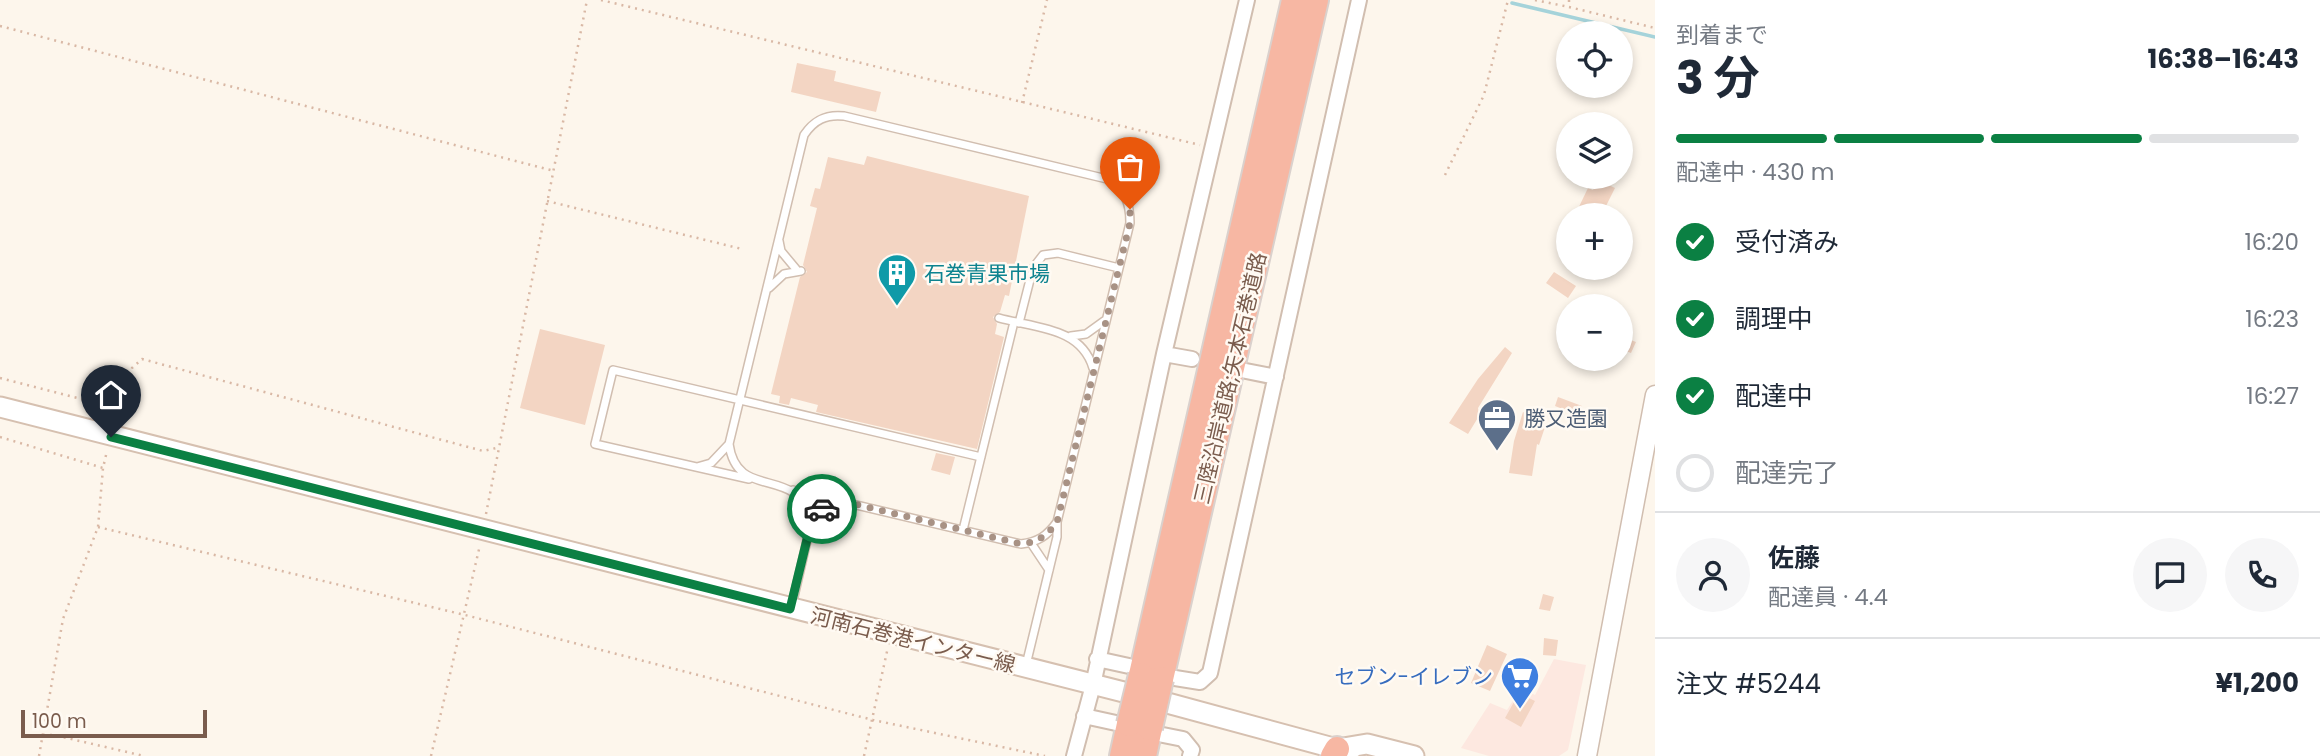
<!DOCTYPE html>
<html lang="ja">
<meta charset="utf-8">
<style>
:root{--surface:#fff;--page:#f6f6f7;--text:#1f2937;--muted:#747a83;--line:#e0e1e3;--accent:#0b8043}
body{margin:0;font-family:Poppins,"Noto Sans JP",sans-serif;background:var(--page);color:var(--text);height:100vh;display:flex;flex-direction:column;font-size:26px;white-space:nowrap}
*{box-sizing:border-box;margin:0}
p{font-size:23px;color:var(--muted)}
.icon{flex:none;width:38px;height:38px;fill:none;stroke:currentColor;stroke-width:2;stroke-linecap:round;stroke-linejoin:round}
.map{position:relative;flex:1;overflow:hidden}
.details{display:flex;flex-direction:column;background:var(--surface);width:665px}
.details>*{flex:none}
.fabs{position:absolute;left:1556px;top:21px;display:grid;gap:14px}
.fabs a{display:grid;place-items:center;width:77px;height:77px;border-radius:50%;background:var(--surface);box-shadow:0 4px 10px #0003;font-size:35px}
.scale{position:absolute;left:21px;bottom:18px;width:186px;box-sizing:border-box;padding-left:7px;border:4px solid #7a5c4d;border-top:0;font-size:19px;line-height:24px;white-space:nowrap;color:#7a5c4d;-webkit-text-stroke:5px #fffaf3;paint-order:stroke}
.pin{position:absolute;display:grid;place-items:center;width:60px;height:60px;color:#fff;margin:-72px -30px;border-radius:50% 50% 50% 0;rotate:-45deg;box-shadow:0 0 7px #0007}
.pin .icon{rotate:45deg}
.courier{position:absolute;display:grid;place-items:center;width:70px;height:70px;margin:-35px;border:5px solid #0b8043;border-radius:50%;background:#fff;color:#222;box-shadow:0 2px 9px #0007}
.head em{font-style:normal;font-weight:700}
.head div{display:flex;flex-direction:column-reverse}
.head{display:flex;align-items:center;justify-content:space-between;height:119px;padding:0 21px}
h1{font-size:46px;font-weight:700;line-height:52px}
.bar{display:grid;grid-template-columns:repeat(4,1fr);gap:10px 7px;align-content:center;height:84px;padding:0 21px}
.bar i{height:9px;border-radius:5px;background:var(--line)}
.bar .active{background:var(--accent)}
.bar p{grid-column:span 4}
.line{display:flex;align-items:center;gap:18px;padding:0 21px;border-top:2px solid var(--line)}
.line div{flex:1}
.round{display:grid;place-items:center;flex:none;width:74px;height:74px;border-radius:37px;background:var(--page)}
ol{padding:0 21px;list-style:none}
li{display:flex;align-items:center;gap:21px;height:77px}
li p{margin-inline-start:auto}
li .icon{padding:7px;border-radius:50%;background:var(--accent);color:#fff;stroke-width:4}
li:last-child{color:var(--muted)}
li i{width:38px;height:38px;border:4px solid var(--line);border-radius:50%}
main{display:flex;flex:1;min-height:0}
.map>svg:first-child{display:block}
.commercial{fill:#fde8e0}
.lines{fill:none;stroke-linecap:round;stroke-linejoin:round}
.stream{stroke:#a5d3da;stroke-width:3.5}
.building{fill:#f3d5c3}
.service-casing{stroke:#d1beb0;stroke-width:10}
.minor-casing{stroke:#d1beb0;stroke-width:18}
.tertiary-casing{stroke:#d1beb0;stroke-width:21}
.secondary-casing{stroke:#d6c0b0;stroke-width:23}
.motorway-casing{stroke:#dad1cd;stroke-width:28}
.path{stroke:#d9b8a5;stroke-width:2.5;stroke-dasharray:2 5;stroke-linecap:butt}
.service{stroke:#fff;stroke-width:7}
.minor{stroke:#fff;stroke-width:14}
.tertiary{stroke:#fff;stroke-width:18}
.secondary{stroke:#fff;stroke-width:19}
.motorway{stroke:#f7b7a3;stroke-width:24}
.motorway-bridge-casing{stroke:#dad1cd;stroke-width:28;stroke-linecap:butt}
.motorway-bridge{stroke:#f7b7a3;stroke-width:24}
.done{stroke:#a89285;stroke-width:7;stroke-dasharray:0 12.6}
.route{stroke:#0b8043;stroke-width:9}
.labels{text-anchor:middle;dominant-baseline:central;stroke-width:5;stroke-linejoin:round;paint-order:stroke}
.culture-label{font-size:21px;fill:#0d838f;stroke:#fffaf3;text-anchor:start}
.street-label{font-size:21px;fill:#7a5c4d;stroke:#fffaf3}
.service-label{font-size:21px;fill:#4e5e75;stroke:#fffaf3;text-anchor:start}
.shop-label{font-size:21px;fill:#366cbe;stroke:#fffaf3;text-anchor:end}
</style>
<main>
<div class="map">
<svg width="1655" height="756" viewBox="0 0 1655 756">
<rect width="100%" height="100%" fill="#fdf6ec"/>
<!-- commercial -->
<path class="commercial" d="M1554,659L1586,665L1568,750L1559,756H1489L1461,748L1490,703L1507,710L1521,688L1535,695Z"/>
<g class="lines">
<!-- stream -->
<path class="stream" d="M1512,3L1655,37"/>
</g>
<!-- building -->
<path class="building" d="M797,63L836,71L834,81L881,92L876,112L791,92Z
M867,156L1029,196L1009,296L1005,295L1000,312L993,317L997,324L995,334L1004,337L977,449L816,412L818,405L791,398L789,405L779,403L780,396L771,394L800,277L807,272L803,265L817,208L810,206L815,188L820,189L828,157L864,165Z
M1598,180L1615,188L1603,212L1595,208L1591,215H1575L1588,188L1593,190Z
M1554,272L1576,286L1568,298L1546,283Z
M540,329L605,345L585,425L520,408Z
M1620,336L1636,342L1631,353L1620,349Z
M1505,347L1512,353L1478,408L1479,416L1468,434L1449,423L1478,379Z
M1558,397L1582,406L1578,415L1555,406Z
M1523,412L1538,417L1536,424L1545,427L1539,445L1537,444L1532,476L1509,473L1514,441Z
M936,453L955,457L950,475L931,470Z
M1543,594L1554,597L1550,611L1539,609Z
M1544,638L1558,640L1556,656L1543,655Z
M1487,645L1507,654L1490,691L1471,683Z
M1519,693L1535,701L1521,727L1505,718Z"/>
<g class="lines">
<!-- service casing -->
<g class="service-casing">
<path id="service" d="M779,241L781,251L796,269
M769,288L784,274L801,271
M999,318C1035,328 1081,327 1093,368
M1019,323L1033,268L1043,255L1058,253L1119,268
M1071,336L1086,334L1104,321
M697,467L711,463L729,444
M749,479L595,444L613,370L981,457
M812,519L830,504L841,501
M963,530L1014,322
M1031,543L1049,570
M792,605L812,519C795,464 737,502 729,444L804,135C814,120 826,114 844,116L1107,179C1125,190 1130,202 1130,223L1057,522C1047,536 1038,542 1021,544L793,490
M1026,665L1057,537V523"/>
</g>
<!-- minor casing -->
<g class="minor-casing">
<path id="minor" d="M1164,354L1192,359
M1246,371L1276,377
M1097,659L1129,666
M1175,678L1200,682L1210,673L1359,0
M1084,716L1116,723
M1163,735L1183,739L1192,750L1190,756
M1074,756L1093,685L1164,354L1247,0"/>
</g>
<!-- tertiary casing -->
<g class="tertiary-casing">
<path id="tertiary" d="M1587,756L1655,395"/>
</g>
<!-- secondary casing -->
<g class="secondary-casing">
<path id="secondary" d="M0,407L1171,704L1337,749L1349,756
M1337,749L1367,744L1414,756"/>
</g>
<!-- motorway casing -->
<g class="motorway-casing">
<path id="motorway" d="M1141,675L1294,0
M1161,679L1316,0
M1122,756L1129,724
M1144,756L1150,728
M1333,756L1337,749"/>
</g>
<!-- path -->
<path class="path" d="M601,0L1200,145
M1535,0L1569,7
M1569,0V7L1655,28
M0,26L554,171
M1022,103L1047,0
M1445,175L1484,95L1508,0
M547,201L742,249
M0,378L120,409L116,421
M120,409L132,368L142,359L483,451L496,448
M0,437L103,468
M486,514L587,0
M98,527L465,615L873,720L1045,756
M43,735H54L144,756
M39,756L63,619L98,527L103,468L107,451
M431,756L480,545
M864,756L888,647"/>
<!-- service -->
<use href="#service" class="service"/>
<!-- minor -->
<use href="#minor" class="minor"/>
<!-- tertiary -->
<use href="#tertiary" class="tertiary"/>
<!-- secondary -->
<use href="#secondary" class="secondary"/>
<!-- motorway -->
<use href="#motorway" class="motorway"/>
<!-- motorway-bridge casing -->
<g class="motorway-bridge-casing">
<path id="motorway-bridge" d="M1129,724L1141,675
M1150,728L1161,679"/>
</g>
<!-- motorway-bridge -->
<use href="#motorway-bridge" class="motorway-bridge"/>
</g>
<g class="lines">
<!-- done -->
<path class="done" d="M822,509L842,501L1021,544C1038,542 1047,536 1057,522L1130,223V209"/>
<!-- route -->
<path class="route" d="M111,437L790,609L812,519L822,509"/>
</g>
<!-- icons -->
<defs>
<g id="building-pin" transform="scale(2.0125)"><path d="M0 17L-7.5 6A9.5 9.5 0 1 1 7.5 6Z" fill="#0f9aa8" stroke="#fffaf3"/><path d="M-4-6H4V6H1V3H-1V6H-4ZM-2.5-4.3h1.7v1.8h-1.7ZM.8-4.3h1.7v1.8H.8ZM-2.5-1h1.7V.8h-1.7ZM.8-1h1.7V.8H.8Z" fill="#fff"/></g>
<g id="office-pin" transform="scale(2.0125)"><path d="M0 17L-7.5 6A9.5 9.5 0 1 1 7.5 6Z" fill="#5c6f8a" stroke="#fffaf3"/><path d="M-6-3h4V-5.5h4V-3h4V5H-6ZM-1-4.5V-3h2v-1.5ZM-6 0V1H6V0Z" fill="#fff"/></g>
<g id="supermarket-pin" transform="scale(2.0125)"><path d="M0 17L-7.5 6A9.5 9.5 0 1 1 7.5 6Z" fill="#3f7fe0" stroke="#fffaf3"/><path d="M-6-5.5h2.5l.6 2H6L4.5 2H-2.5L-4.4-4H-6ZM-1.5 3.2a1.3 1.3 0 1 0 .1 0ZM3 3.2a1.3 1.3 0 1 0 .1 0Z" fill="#fff"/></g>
</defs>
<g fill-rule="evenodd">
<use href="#building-pin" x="897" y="273"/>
<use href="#office-pin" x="1497" y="418"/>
<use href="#supermarket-pin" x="1520" y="676"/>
</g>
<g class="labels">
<!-- culture labels -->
<g class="culture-label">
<text x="924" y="273">石巻青果市場</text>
</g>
<!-- street labels -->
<g class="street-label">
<text transform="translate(1230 378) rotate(-77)">三陸沿岸道路;矢本石巻道路</text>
<text transform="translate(913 640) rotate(14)">河南石巻港インター線</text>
</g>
<!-- service labels -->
<g class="service-label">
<text x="1524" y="418">勝又造園</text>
</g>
<!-- shop labels -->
<g class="shop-label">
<text x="1493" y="676">セブン-イレブン</text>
</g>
</g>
</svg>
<div class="fabs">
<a><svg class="icon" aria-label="locate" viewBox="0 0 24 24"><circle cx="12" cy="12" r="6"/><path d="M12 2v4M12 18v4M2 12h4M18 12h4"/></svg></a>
<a><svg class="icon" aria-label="layers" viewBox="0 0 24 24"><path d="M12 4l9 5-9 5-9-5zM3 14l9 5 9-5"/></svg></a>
<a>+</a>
<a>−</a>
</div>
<div class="scale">100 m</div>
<div class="pin" style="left:1130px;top:209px;background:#ea580c"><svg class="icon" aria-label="bag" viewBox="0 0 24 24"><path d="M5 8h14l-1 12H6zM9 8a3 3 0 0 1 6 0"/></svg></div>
<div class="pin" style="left:111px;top:437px;background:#1f2937"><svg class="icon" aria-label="home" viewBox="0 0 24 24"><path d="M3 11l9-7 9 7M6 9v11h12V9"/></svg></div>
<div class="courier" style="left:822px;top:509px"><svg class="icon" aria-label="car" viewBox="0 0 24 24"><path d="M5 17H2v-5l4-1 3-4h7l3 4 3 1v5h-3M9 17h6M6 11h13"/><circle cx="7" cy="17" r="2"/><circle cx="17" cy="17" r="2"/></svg></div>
</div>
<section class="details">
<div class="head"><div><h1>3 分</h1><p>到着まで</p></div><em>16:38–16:43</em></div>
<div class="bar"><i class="active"></i><i class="active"></i><i class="active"></i><i></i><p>配達中 · 430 m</p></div>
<ol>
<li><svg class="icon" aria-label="check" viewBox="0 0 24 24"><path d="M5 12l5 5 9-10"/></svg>受付済み<p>16:20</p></li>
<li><svg class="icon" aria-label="check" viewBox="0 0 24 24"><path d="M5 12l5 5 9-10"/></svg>調理中<p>16:23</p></li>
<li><svg class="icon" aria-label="check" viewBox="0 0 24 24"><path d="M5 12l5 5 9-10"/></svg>配達中<p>16:27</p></li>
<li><i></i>配達完了</li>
</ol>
<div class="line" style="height:126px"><a class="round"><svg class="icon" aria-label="person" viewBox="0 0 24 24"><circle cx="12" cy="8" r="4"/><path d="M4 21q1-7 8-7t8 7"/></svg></a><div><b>佐藤</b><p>配達員 · 4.4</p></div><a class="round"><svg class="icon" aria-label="chat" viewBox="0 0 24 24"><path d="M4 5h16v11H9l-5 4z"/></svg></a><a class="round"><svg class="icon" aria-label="phone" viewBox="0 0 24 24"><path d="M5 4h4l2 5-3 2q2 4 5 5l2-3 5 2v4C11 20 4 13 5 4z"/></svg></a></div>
<div class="line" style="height:91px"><div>注文 #5244</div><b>¥1,200</b></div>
</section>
</main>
